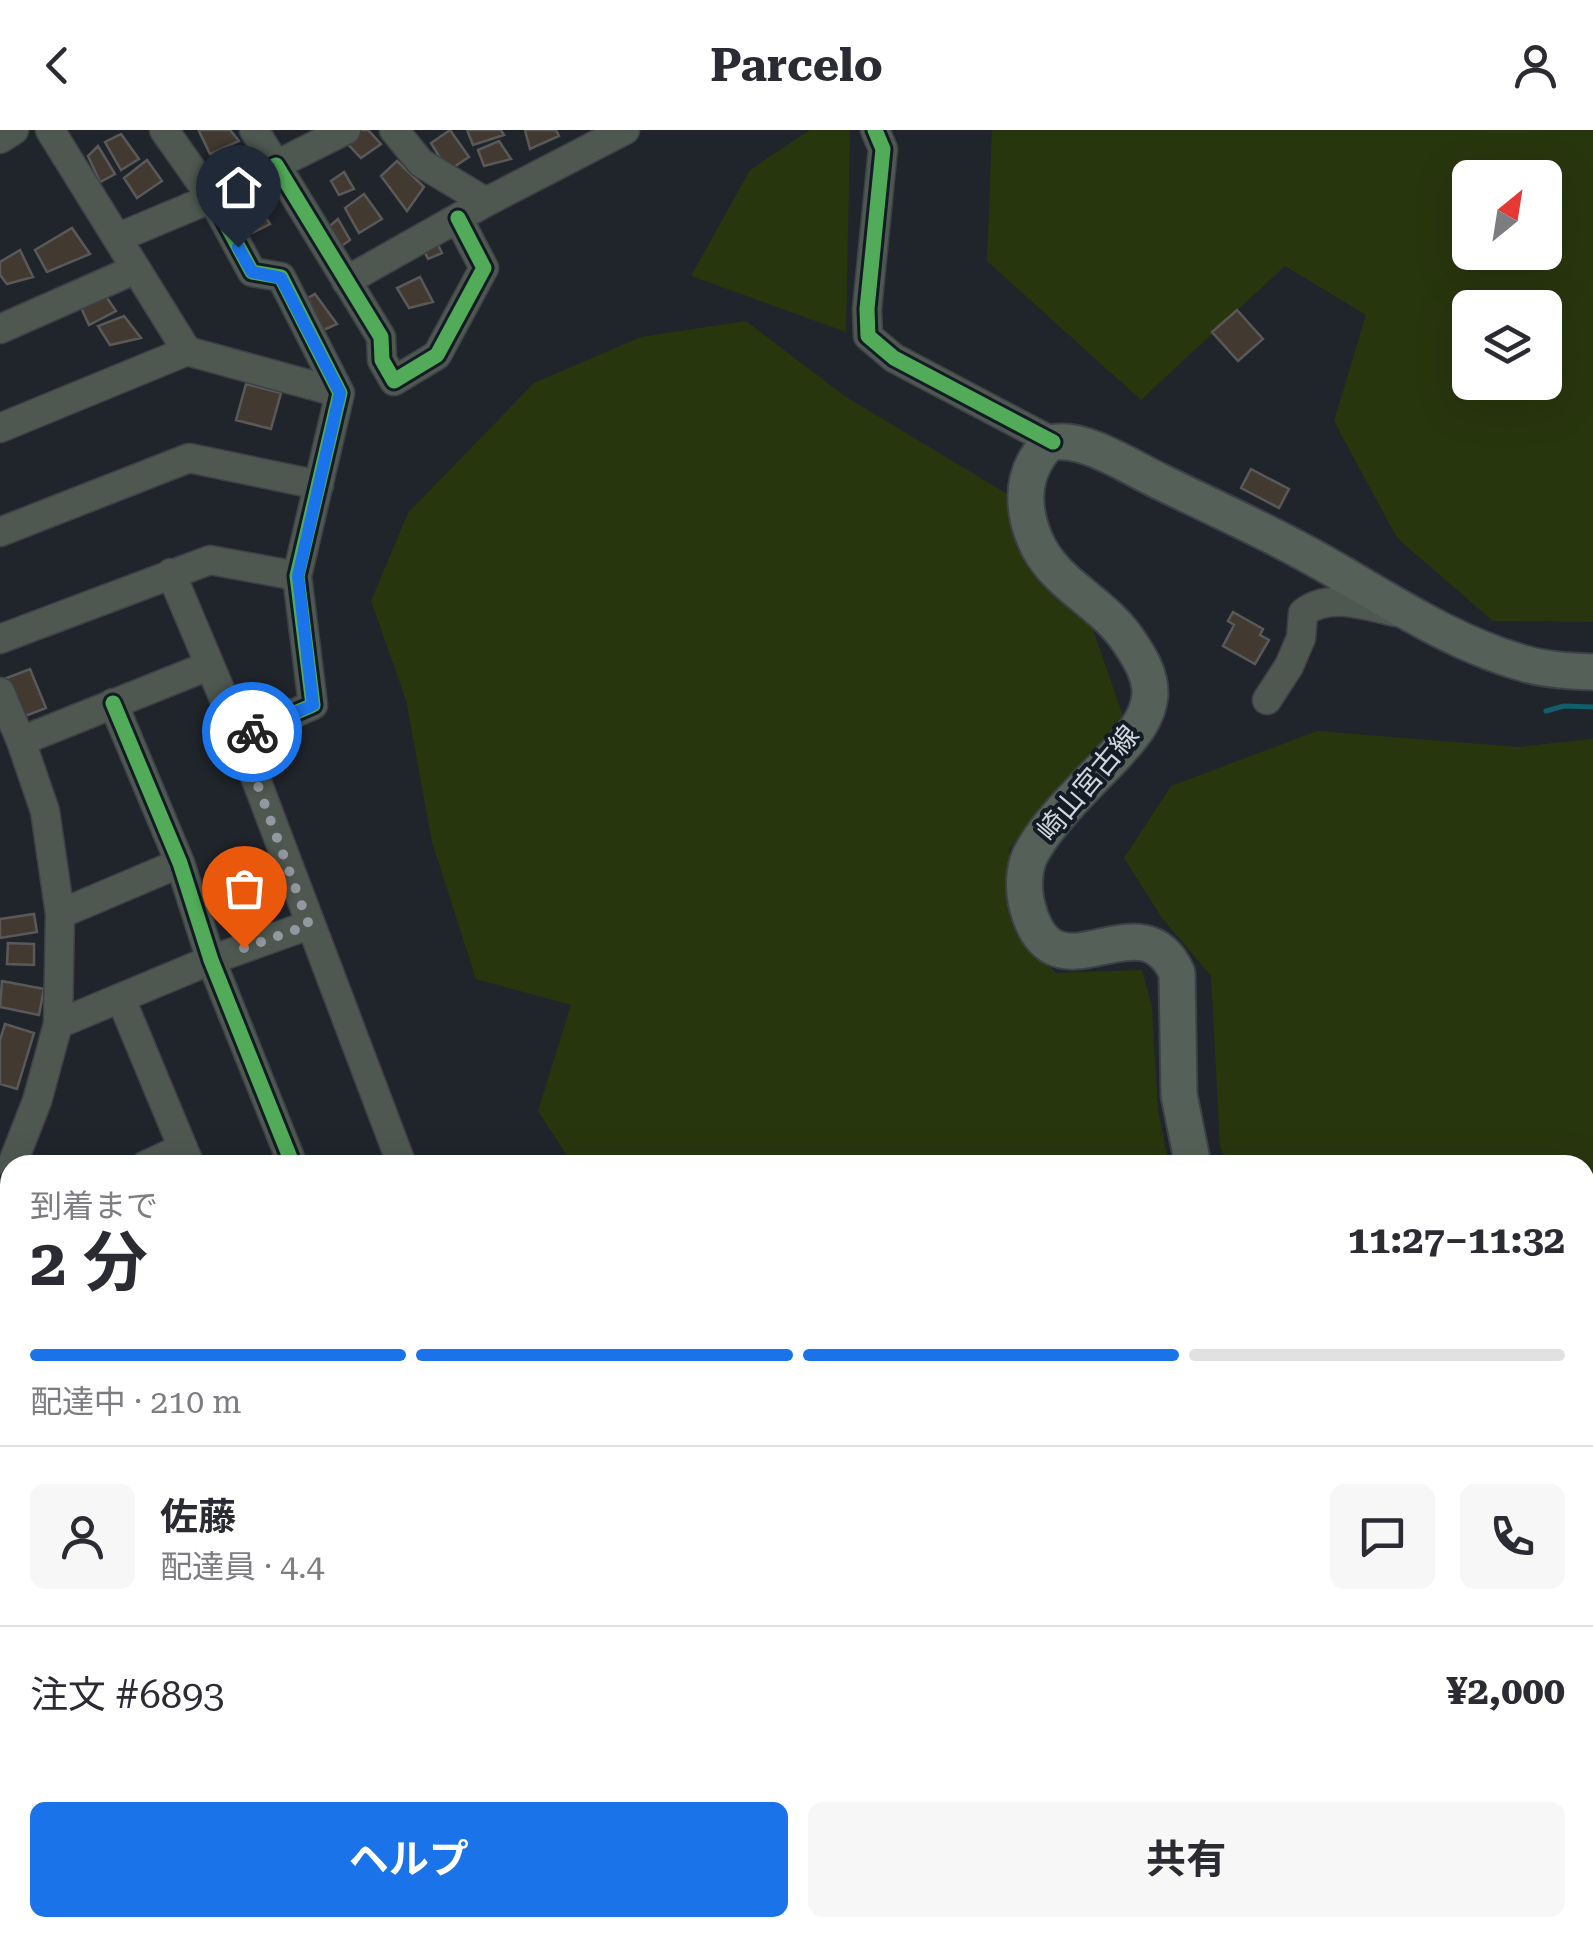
<!DOCTYPE html>
<html lang="ja">
<meta charset="utf-8">
<style>
:root{--surface:#fff;--page:#f7f7f7;--text:#2b2b33;--muted:#7c7c81;--line:#e1e1e2;--accent:#1a73e8}
body{margin:0;font-family:"Roboto Serif","Noto Sans JP",serif;background:var(--page);color:var(--text);height:100vh;display:flex;flex-direction:column;font-size:38px;white-space:nowrap}
*{box-sizing:border-box;margin:0}
p{font-size:32px;color:var(--muted)}
.icon{flex:none;width:55px;height:55px;fill:none;stroke:currentColor;stroke-width:2;stroke-linecap:round;stroke-linejoin:round}
.map{position:relative;flex:1;overflow:hidden}
.sheet{position:absolute;left:0px;top:1025px;width:1595px;height:782px;display:flex;flex-direction:column;background:var(--surface);border-radius:30px 30px 0 0;box-shadow:0 10px 40px #0002}
.sheet>*{flex:none}
.needle{width:65px;rotate:30deg}
.fabs{position:absolute;left:1452px;top:30px;display:grid;gap:20px}
.fabs a{display:grid;place-items:center;width:110px;height:110px;border-radius:15px;background:var(--surface);box-shadow:0 10px 40px #0002;font-size:50px}
.pin{position:absolute;display:grid;place-items:center;width:85px;height:85px;color:#fff;margin:-102px -42px;border-radius:50% 50% 50% 0;rotate:-45deg;box-shadow:0 0 10px #0007}
.pin .icon{rotate:45deg}
.courier{position:absolute;display:grid;place-items:center;width:100px;height:100px;margin:-50px;border:8px solid #1a73e8;border-radius:50%;background:#fff;color:#222;box-shadow:0 2px 12px #0007}
.head em{font-style:normal;font-weight:700}
.head div{display:flex;flex-direction:column-reverse}
.head{display:flex;align-items:center;justify-content:space-between;height:170px;padding:0 30px}
h1{font-size:65px;font-weight:700;line-height:75px}
.bar{display:grid;grid-template-columns:repeat(4,1fr);gap:15px 10px;align-content:center;height:120px;padding:0 30px}
.bar i{height:12px;border-radius:8px;background:var(--line)}
.bar .active{background:var(--accent)}
.bar p{grid-column:span 4}
.line{display:flex;align-items:center;gap:25px;padding:0 30px;border-top:2px solid var(--line)}
.line div{flex:1}
.round{display:grid;place-items:center;flex:none;width:105px;height:105px;border-radius:15px;background:var(--page)}
.cta{display:flex;gap:20px;margin-top:auto;padding:20px 30px}
.cta a{flex:1;height:115px;border-radius:15px;background:var(--accent);color:#fff;font-size:40px;font-weight:700;line-height:115px;text-align:center}
.cta a+a{background:var(--page);color:var(--text)}
header{display:flex;justify-content:space-between;align-items:center;height:130px;padding:0 30px;background:var(--surface);font-size:45px;font-weight:700}
.map>svg:first-child{display:block}
.green{fill:#28360e;fill-rule:evenodd}
.lines{fill:none;stroke-linecap:round;stroke-linejoin:round}
.stream{stroke:#125e6b;stroke-width:5}
.building{fill:#423a31;stroke:#5a5959;stroke-width:2.5}
.minor-casing{stroke:#3d4147;stroke-width:31}
.major-casing{stroke:#3d4147;stroke-width:39}
.minor{stroke:#4e5750;stroke-width:28}
.major{stroke:#556158;stroke-width:35}
.cycleway-casing{stroke:#131b25;stroke-width:21}
.cycleway{stroke:#51ab58;stroke-width:15}
.done{stroke:#92989f;stroke-width:10;stroke-dasharray:0 18}
.route{stroke:#1a73e8;stroke-width:12}
.labels{text-anchor:middle;dominant-baseline:central;stroke-width:8;stroke-linejoin:round;paint-order:stroke}
.street-label{font-size:28px;fill:#d0d6dd;stroke:#131b25}
</style>
<header><svg class="icon" aria-label="back" viewBox="0 0 24 24"><path d="M15 5l-7 7 7 7"/></svg>Parcelo<svg class="icon" aria-label="person" viewBox="0 0 24 24"><circle cx="12" cy="8" r="4"/><path d="M4 21q1-7 8-7t8 7"/></svg></header>
<div class="map">
<svg width="1593" height="1806" viewBox="0 0 1593 1806">
<rect width="100%" height="100%" fill="#20252b"/>
<!-- green -->
<path class="green" d="M810,0H850L846,202L691,146L750,40Z
M992,0H1593V492L1493,491L1397,408L1334,291L1366,185L1285,136L1141,270L987,131ZM1470,48H1545V122H1470ZM1470,178H1545V252H1470Z
M746,191L843,265L1017,370L1030,433L1092,497L1124,589L1009,719L1014,796L1056,843L1142,840L1152,878L1158,980L1169,1035H573L538,981L571,875L476,849L432,712L406,570L371,471L408,383L534,253L641,207Z
M1317,601L1518,617L1593,609V1675L1585,1674V1035H1228L1220,1016L1211,846L1162,788L1124,728L1171,656Z
M10,1638V1798H284L293,1804L346,1798H440L447,1806H0V1639Z
M1585,1737L1593,1739V1806H1556L1558,1798H1585Z
M518,1798H636L630,1806H513Z
M732,1798H1290L1281,1806H723Z"/>
<g class="lines">
<!-- stream -->
<path class="stream" d="M1546,581L1564,576L1593,577"/>
</g>
<!-- building -->
<path class="building" d="M201,0H230L239,11L210,24L199,1Z
M359,0H368L381,14L361,28L343,9Z
M450,0L469,27L448,41L431,13Z
M467,0H501L504,5L473,15Z
M525,0H556L559,6L530,19Z
M121,4L139,29L121,40L105,12Z
M499,11L511,29L484,36L478,20Z
M98,16L115,44L100,52L88,26Z
M147,30L162,51L137,68L124,48Z
M397,31L424,57L407,81L381,46Z
M344,42L354,59L339,65L331,51Z
M250,54L258,69L228,86L220,71Z
M364,64L382,89L359,103L345,78Z
M260,79L270,94L242,108L235,92Z
M338,89L350,110L336,120L324,101Z
M72,98L90,124L47,142L35,120Z
M435,109L442,123L428,129L422,117Z
M20,120L33,147L7,154L0,145V132Z
M420,147L433,172L409,178L397,158Z
M103,162L116,181L89,195L78,171Z
M315,164L337,194L315,204L299,173Z
M1237,180L1263,209L1238,231L1212,202Z
M124,186L141,208L110,215L98,196Z
M246,254L281,263L271,299L236,290Z
M1251,339L1289,359L1279,378L1241,358Z
M1233,482L1263,499L1260,505L1269,510L1255,534L1223,516L1234,495L1228,491Z
M30,539L46,578L20,588L4,549Z
M34,784L37,802L0,808V789Z
M8,813L34,814V835L7,834Z
M2,851L44,859L39,885L0,877Z
M5,894L34,903L17,959L0,954V910Z"/>
<g class="lines">
<!-- minor casing -->
<g class="minor-casing">
<path id="minor" d="M50,0L187,221
M254,0L276,35L346,0
M394,0L421,33L486,72
M875,0L883,19L867,179L868,206L894,228L1053,312
M0,9L14,0
M117,108L212,68L164,0
M346,151L486,72L625,0
M0,199L136,139
M0,298L187,221L340,263
M0,402L189,328L319,355
M171,443L240,607L402,1035
M0,509L210,430L297,446
M0,562L21,611L45,681L60,784L58,894L37,971L12,1035
M1267,570L1289,536L1301,508L1303,483C1329,462 1366,476 1395,482
M113,573L180,733L211,830L293,1035
M240,607L313,575L297,446L340,263L281,147L252,142L212,68L276,35L381,207L382,230L394,251L437,225L484,138L458,88
M21,611L208,536
M60,784L180,733
M121,869L190,1035
M58,894L211,830L309,795
M146,1035L183,1018
M0,1153L10,1157
M0,1463L10,1457
M0,1657L10,1664
M44,1806L45,1798"/>
</g>
<!-- major casing -->
<g class="major-casing">
<path id="major" d="M1193,1035L1179,965L1177,843C1139,760 1051,883 1026,771C1023,755 1024,734 1033,720C1051,688 1091,651 1117,623C1132,606 1148,589 1150,565C1151,545 1139,526 1128,510C1104,474 1059,456 1039,418C1024,389 1019,353 1039,325C1044,318 1048,313 1056,312C1087,308 1133,339 1161,352C1208,375 1257,397 1303,422C1376,461 1445,512 1526,534C1547,540 1571,541 1593,542
M1585,1702L1593,1704
M666,1806L675,1798
M1533,1806L1538,1798"/>
</g>
<!-- minor -->
<use href="#minor" class="minor"/>
<!-- major -->
<use href="#major" class="major"/>
<!-- cycleway casing -->
<g class="cycleway-casing">
<path id="cycleway" d="M875,0L883,19L867,179L868,206L894,228L1053,312
M113,573L180,733L211,830L293,1035
M240,607L313,575L297,446L340,263L281,147L252,142L212,68L276,35L381,207L382,230L394,251L437,225L484,138L458,88"/>
</g>
<!-- cycleway -->
<use href="#cycleway" class="cycleway"/>
</g>
<g class="lines">
<!-- done -->
<path class="done" d="M244,818L309,795L240,607L252,602"/>
<!-- route -->
<path class="route" d="M238,117L252,142L281,148L340,263L298,446L313,575L252,602"/>
</g>
<g class="labels">
<!-- street labels -->
<g class="street-label">
<text transform="translate(1088 653) rotate(-50)">崎山宮古線</text>
</g>
</g>
</svg>
<div class="fabs">
<a><svg class="needle" viewBox="-14 -14 28 28"><path d="M0-13l5 13h-10z" fill="#e53935"/><path d="M0 13l5-13h-10z" fill="#7c7c81"/></svg></a>
<a><svg class="icon" aria-label="layers" viewBox="0 0 24 24"><path d="M12 4l9 5-9 5-9-5zM3 14l9 5 9-5"/></svg></a>
</div>
<div class="pin" style="left:244px;top:818px;background:#ea580c"><svg class="icon" aria-label="bag" viewBox="0 0 24 24"><path d="M5 8h14l-1 12H6zM9 8a3 3 0 0 1 6 0"/></svg></div>
<div class="pin" style="left:238px;top:117px;background:#1f2937"><svg class="icon" aria-label="home" viewBox="0 0 24 24"><path d="M3 11l9-7 9 7M6 9v11h12V9"/></svg></div>
<div class="courier" style="left:252px;top:602px"><svg class="icon" aria-label="bike" viewBox="0 0 24 24"><circle cx="6" cy="16" r="4"/><circle cx="18" cy="16" r="4"/><path d="M6 16l4-8h5l3 8M10 8l3 8H6M13 5h3"/></svg></div>
<section class="sheet">
<div class="head"><div><h1>2 分</h1><p>到着まで</p></div><em>11:27–11:32</em></div>
<div class="bar"><i class="active"></i><i class="active"></i><i class="active"></i><i></i><p>配達中 · 210 m</p></div>
<div class="line" style="height:180px"><a class="round"><svg class="icon" aria-label="person" viewBox="0 0 24 24"><circle cx="12" cy="8" r="4"/><path d="M4 21q1-7 8-7t8 7"/></svg></a><div><b>佐藤</b><p>配達員 · 4.4</p></div><a class="round"><svg class="icon" aria-label="chat" viewBox="0 0 24 24"><path d="M4 5h16v11H9l-5 4z"/></svg></a><a class="round"><svg class="icon" aria-label="phone" viewBox="0 0 24 24"><path d="M5 4h4l2 5-3 2q2 4 5 5l2-3 5 2v4C11 20 4 13 5 4z"/></svg></a></div>
<div class="line" style="height:130px"><div>注文 #6893</div><b>¥2,000</b></div>
<div class="cta"><a>ヘルプ</a><a>共有</a></div>
</section>
</div>
